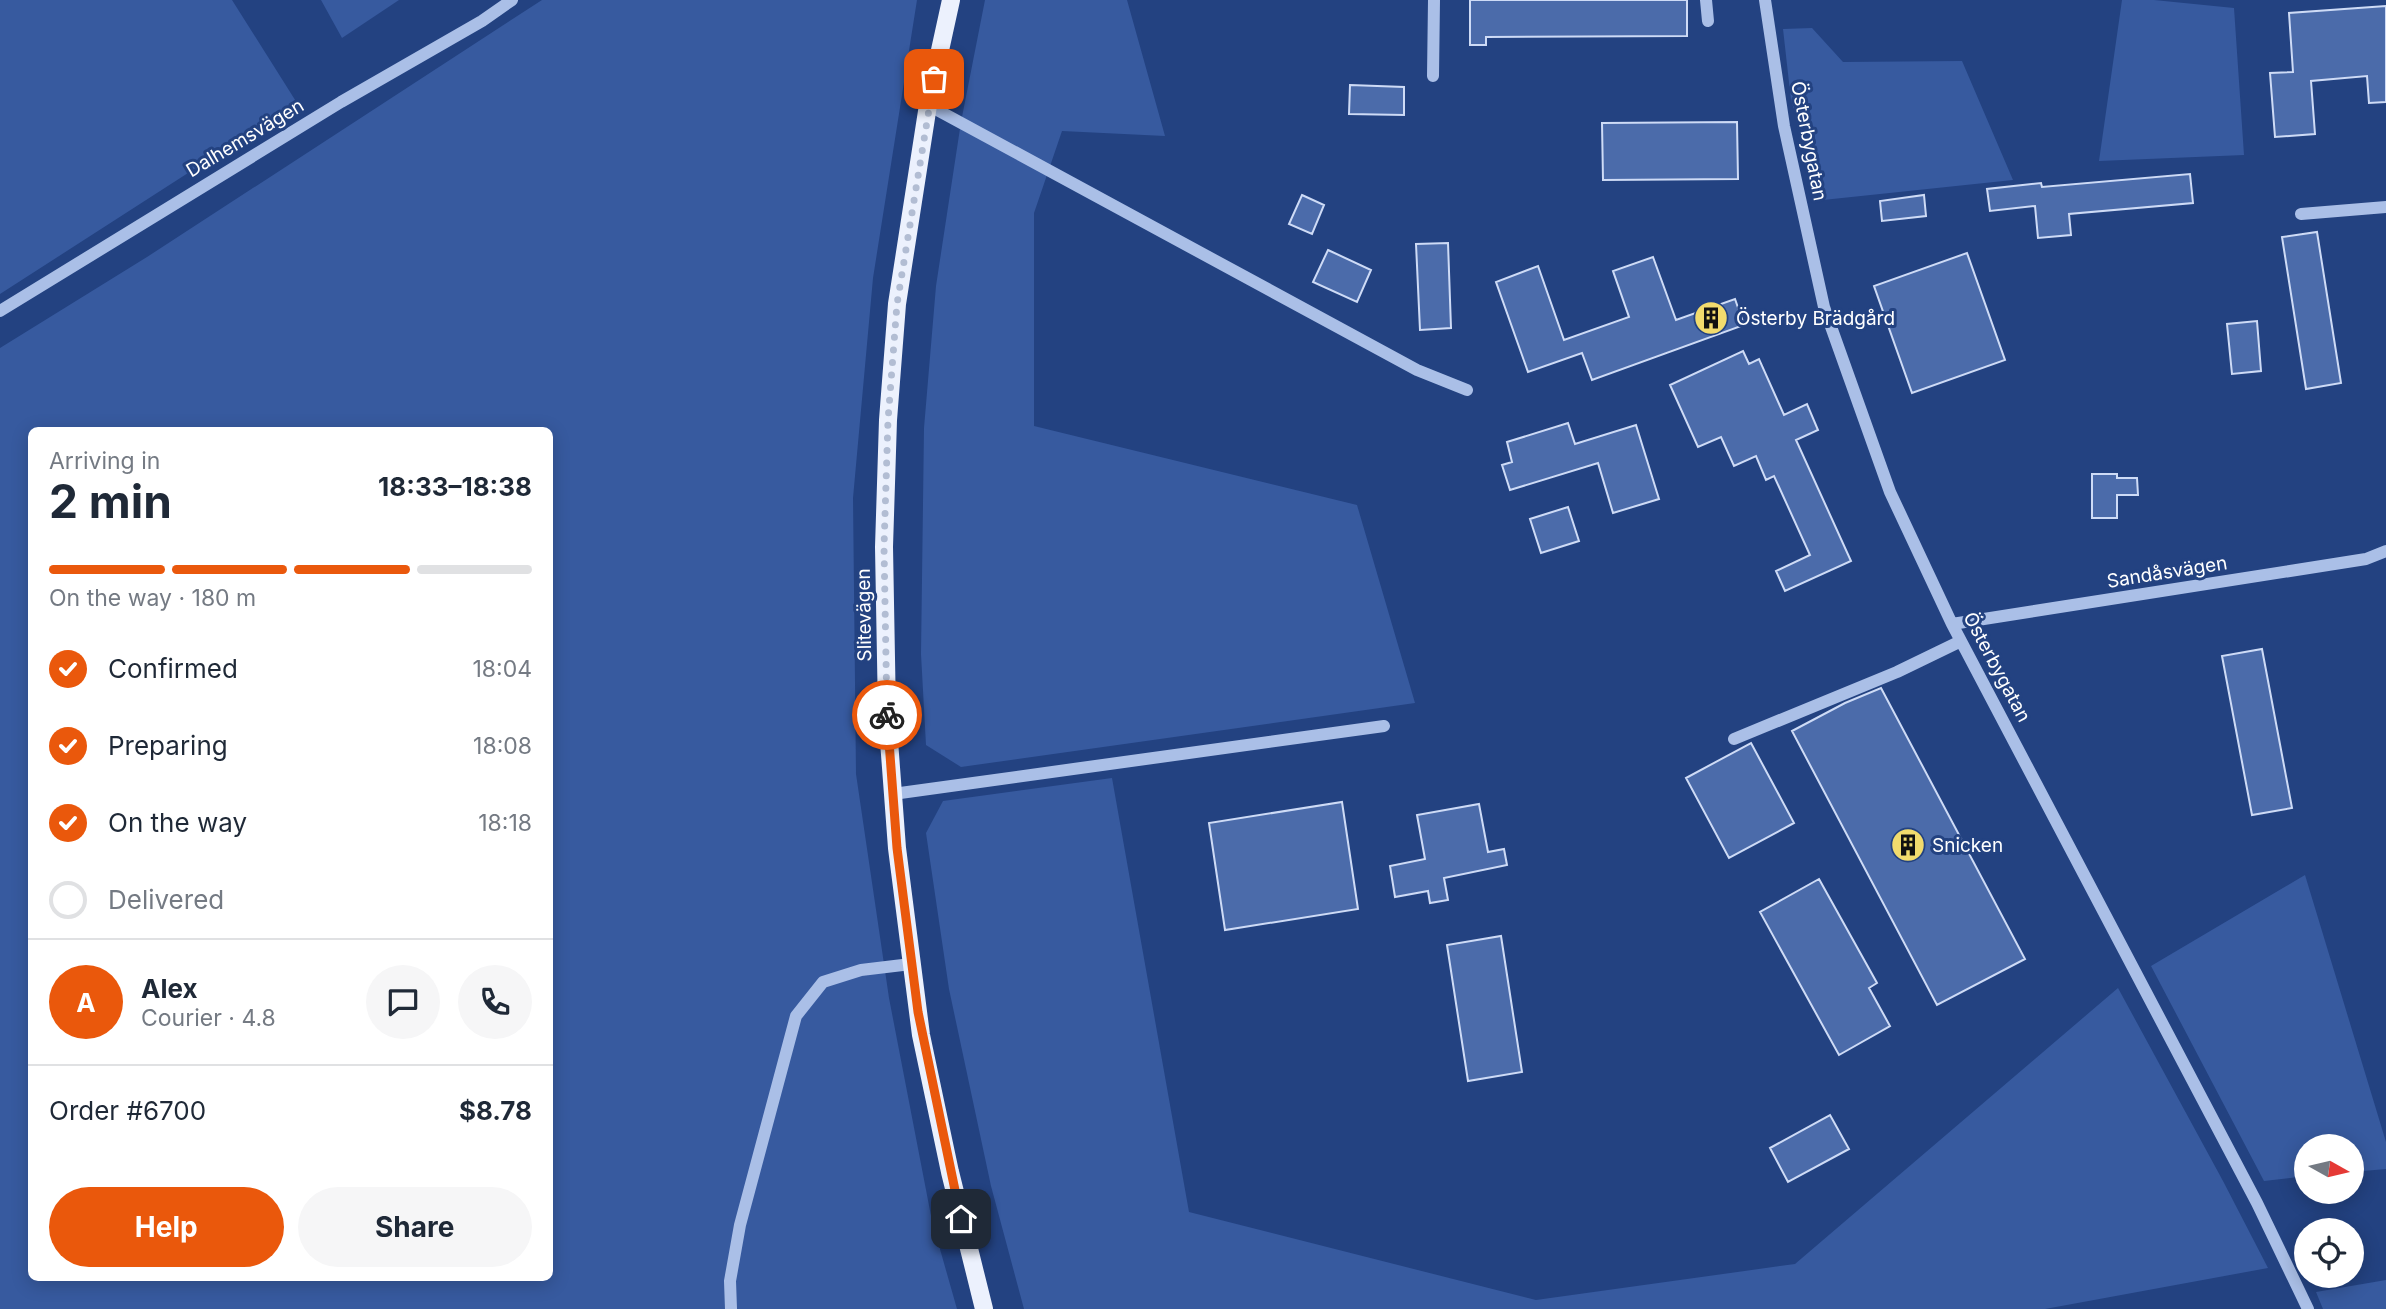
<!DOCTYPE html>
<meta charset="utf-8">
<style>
:root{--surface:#fff;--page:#f6f6f7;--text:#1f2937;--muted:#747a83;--line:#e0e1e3;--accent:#ea580c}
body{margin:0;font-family:Inter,sans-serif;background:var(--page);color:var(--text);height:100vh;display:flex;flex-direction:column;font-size:26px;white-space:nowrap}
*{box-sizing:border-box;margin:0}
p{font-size:23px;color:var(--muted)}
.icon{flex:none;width:38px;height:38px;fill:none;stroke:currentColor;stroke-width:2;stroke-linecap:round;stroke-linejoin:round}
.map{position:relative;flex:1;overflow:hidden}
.panel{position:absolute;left:28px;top:427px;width:525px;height:854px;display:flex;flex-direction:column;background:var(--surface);border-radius:10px;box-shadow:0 4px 18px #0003}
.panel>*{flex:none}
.needle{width:46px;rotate:98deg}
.buttons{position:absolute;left:2294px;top:1134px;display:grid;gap:14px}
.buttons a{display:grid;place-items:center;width:70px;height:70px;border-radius:50%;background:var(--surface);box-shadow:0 4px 18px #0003;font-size:35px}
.pin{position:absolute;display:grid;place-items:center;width:60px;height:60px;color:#fff;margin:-30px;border-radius:14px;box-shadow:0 4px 10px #0006}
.courier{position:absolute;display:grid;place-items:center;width:70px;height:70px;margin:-35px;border:5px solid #ea580c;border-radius:50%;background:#fff;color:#222;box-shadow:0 2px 9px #0007}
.headline em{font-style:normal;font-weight:700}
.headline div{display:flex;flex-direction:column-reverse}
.headline{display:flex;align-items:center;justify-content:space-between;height:119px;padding:0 21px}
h1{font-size:46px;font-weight:700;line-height:52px}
.bar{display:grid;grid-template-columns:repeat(4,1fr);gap:10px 7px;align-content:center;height:84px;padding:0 21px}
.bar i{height:9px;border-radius:5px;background:var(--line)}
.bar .selected{background:var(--accent)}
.bar p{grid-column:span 4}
.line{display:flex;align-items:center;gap:18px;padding:0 21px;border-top:2px solid var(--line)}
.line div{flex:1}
.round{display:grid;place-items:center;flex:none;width:74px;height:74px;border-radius:37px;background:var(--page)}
ol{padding:0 21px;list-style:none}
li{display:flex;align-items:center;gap:21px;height:77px}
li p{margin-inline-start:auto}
li .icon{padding:7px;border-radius:50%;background:var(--accent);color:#fff;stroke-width:4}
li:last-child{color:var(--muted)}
li i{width:38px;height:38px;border:4px solid var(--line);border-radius:50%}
.cta{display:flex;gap:14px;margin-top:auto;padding:14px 21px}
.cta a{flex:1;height:80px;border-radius:42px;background:var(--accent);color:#fff;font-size:28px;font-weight:700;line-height:80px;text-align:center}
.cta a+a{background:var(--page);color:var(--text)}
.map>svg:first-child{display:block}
.green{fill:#375a9f;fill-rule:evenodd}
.building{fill:#4b6baa;stroke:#cedbf6;stroke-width:2}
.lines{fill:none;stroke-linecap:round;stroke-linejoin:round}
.minor{stroke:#aabfe7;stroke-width:12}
.major{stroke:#ecf1fd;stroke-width:18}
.done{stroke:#b2bdd3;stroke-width:7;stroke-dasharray:0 12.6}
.route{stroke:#ea580c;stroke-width:9}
.labels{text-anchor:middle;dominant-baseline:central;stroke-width:6;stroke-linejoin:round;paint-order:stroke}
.street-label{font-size:19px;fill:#fff;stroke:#234281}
.poi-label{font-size:19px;fill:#fff;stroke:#234281;text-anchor:start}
</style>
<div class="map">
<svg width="2386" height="1309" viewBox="0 0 2386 1309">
<rect width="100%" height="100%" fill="#234281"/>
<!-- green -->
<path class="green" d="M0,0H232L297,103L0,294Z
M321,0H399L342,38Z
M542,0H917L873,278L853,498L856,774L889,998L932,1221L957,1309H0V348L147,257ZM32,430H550V1278H32Z
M985,0H1127L1165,136L1062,131L1034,213V426L1357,505L1415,703L961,767L926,745L921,654L924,428L936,286L961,122Z
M2122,0H2154L2234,8L2244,155L2099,161Z
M1812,28L1843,62L1962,61L2013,180L1823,200L1791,100L1783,29Z
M1112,778L1189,1212L1536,1300L1795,1264L2118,988L2223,1181L2268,1268L2045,1309H1024L991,1186L949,989L926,833L943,801Z
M2305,875L2386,1142V1169L2352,1172V1146H2306V1176L2264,1181L2151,966Z
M2386,1280V1309H2323L2316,1292Z"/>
<!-- building -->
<path class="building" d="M1470,0H1687V36L1486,37V45H1470Z
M2386,6V102L2369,103L2367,76L2311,81L2315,134L2275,137L2270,73L2293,72L2289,13Z
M1350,85L1404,87V115L1349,114Z
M1737,122L1738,179L1603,180L1602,123Z
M2190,174L2193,203L2069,214L2071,235L2038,238L2035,206L1990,211L1987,189L2041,183L2042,187Z
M1302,195L1324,205L1312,234L1289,224Z
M1924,195L1926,216L1882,221L1880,201Z
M2317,232L2341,383L2306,389L2282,237Z
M1448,243L1451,328L1420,330L1416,244Z
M1328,250L1371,270L1357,302L1313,282Z
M1967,253L2005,360L1912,393L1874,286Z
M1653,257L1676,320L1735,299L1744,325L1592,380L1582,353L1528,372L1496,282L1538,266L1564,340L1629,317L1613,271Z
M2257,321L2261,371L2232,374L2227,324Z
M1743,351L1749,364L1759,359L1784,415L1807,404L1818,430L1796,440L1851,561L1785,591L1776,571L1810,555L1774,476L1766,480L1756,456L1734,466L1721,437L1698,447L1670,385Z
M1568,423L1575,444L1636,425L1659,499L1613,513L1598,463L1510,490L1502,465L1512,462L1507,442Z
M2092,474H2117V478H2137L2138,495H2117V518H2092Z
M1568,507L1579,541L1541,553L1530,519Z
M2262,649L2292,808L2252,815L2222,656Z
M1881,688L2025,959L1937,1005L1792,731L1845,703Z
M1751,743L1794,823L1729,858L1686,778Z
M1342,802L1358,909L1225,930L1209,823Z
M1479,804L1488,852L1504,849L1507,865L1444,878L1448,900L1430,903L1428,891L1395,897L1390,866L1425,859L1417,815Z
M1819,879L1877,983L1869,988L1890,1026L1839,1055L1760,912Z
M1501,936L1522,1072L1468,1081L1447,945Z
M1830,1115L1849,1149L1788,1182L1770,1148Z"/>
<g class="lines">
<!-- minor -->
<path class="minor" d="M1706,0L1708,21
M1765,0L1784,126L1824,307L1890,492L1952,624L2257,1203L2308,1309
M1433,76L1434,0
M928,105L1417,370L1467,390
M2301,214L2386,207
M0,311L341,102L482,21L512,0
M1952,624L2366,559L2386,551
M1734,739L1897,672L1961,641
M893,794L1384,726
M731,1309L730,1281L740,1225L796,1016L823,982L861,970L911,964"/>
<!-- major -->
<path class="major" d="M951,0L928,105L897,304L888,420L884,547L887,714L897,848L921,1035L950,1172L984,1309"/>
</g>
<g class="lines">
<!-- done -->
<path class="done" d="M887,715L884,547L888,420L897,304L934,79"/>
<!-- route -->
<path class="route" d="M887,715L897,848L918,1012L961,1219"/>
</g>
<!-- icons -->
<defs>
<g id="building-disc" transform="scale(1.75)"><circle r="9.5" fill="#f2db6d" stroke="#234281"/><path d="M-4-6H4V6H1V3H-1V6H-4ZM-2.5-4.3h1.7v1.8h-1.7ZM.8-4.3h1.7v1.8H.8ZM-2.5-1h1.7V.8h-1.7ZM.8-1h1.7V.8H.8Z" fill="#111"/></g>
</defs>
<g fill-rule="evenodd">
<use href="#building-disc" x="1711" y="318"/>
<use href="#building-disc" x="1908" y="845"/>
</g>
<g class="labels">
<!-- street labels -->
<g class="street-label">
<text transform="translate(245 138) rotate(-31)">Dalhemsvägen</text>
<text transform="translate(1809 141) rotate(79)">Österbygatan</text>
<text transform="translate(2167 572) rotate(-9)">Sandåsvägen</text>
<text transform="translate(864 615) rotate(-91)">Slitevägen</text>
<text transform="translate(1997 667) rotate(62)">Österbygatan</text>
</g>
<!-- poi labels -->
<g class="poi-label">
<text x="1736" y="318">Österby Brädgård</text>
<text x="1932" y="845">Snicken</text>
</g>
</g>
</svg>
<div class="buttons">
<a><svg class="needle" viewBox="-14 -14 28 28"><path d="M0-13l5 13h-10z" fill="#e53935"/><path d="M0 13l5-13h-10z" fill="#747a83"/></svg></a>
<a><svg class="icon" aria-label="locate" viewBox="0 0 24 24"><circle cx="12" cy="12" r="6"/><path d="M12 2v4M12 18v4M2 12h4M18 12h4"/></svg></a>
</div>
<div class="pin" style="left:934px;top:79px;background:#ea580c"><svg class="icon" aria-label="bag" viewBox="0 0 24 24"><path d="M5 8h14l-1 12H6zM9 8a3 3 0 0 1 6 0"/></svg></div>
<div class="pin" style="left:961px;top:1219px;background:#1f2937"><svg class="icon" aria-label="home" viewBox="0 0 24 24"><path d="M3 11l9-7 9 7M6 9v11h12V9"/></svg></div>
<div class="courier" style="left:887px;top:715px"><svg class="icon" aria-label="bike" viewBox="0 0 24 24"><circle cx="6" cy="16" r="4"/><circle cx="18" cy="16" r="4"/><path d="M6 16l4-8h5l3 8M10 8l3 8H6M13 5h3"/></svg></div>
<section class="panel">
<div class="headline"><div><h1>2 min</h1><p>Arriving in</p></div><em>18:33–18:38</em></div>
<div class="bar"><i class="selected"></i><i class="selected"></i><i class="selected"></i><i></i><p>On the way · 180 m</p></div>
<ol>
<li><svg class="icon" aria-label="check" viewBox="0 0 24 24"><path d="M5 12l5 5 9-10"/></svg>Confirmed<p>18:04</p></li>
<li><svg class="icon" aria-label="check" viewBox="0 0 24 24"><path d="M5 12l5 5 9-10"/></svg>Preparing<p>18:08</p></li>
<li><svg class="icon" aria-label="check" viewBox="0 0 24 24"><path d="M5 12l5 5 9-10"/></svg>On the way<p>18:18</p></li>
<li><i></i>Delivered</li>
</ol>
<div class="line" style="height:126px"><b class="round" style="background:var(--accent);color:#fff">A</b><div><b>Alex</b><p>Courier · 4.8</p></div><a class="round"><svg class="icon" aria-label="chat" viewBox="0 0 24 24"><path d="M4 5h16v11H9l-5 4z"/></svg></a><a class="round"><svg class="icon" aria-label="phone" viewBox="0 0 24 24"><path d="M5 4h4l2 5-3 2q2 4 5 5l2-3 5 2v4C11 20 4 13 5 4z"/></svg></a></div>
<div class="line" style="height:91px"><div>Order #6700</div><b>$8.78</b></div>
<div class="cta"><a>Help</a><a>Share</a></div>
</section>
</div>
